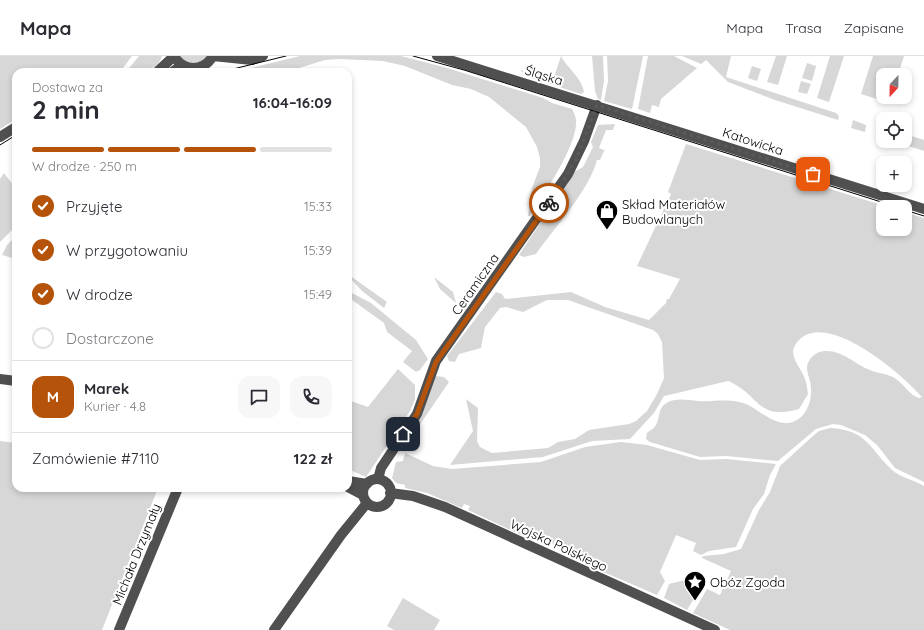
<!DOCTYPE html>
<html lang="pl">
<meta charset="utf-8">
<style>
:root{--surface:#fff;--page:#f7f7f7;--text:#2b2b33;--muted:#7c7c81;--line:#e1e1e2;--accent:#b45309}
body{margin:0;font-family:Quicksand,sans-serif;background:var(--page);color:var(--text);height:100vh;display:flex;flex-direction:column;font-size:15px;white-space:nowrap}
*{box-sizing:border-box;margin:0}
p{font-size:13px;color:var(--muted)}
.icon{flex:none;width:22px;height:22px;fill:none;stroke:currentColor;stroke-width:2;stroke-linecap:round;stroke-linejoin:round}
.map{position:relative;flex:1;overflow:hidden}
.side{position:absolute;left:12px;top:12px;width:340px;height:424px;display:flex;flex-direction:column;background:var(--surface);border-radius:12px;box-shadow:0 2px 6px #0003}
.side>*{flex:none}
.needle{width:26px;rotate:202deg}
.fabs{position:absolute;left:876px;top:12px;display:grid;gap:8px}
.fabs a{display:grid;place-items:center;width:36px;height:36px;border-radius:8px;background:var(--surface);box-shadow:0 2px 6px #0003;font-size:20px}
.pin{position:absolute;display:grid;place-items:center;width:34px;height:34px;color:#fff;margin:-17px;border-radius:8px;box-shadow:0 2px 6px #0006}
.courier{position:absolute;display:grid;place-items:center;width:40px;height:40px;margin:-20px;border:3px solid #b45309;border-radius:50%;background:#fff;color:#222;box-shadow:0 1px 5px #0007}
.overview em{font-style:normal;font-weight:700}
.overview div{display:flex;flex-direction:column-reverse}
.overview{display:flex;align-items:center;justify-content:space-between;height:68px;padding:0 20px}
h1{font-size:26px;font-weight:700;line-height:30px}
.bar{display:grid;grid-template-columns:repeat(4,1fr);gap:6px 4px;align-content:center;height:48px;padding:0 20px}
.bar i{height:5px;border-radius:3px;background:var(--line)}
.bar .selected{background:var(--accent)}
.bar p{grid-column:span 4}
.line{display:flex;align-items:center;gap:10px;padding:0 20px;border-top:1px solid var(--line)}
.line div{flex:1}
.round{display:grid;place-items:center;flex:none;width:42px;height:42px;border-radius:12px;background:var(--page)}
ol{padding:0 20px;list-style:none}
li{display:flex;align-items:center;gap:12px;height:44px}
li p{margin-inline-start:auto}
li .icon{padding:4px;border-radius:50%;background:var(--accent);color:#fff;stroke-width:4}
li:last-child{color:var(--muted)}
li i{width:22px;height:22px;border:2px solid var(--line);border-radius:50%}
header{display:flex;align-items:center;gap:24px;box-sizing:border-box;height:56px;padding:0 20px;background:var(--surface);border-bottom:1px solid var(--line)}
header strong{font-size:19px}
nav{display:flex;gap:22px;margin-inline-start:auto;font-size:14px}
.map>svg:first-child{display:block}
.green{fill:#d7d7d7}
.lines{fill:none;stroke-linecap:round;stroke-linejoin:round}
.minor{stroke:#505050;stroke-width:10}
.tram{stroke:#000;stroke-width:1}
.done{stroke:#595959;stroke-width:4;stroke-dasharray:0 7.2}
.route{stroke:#b45309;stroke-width:5}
.labels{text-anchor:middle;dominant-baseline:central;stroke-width:4;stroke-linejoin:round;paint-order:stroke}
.street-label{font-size:13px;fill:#000;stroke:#fff}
.poi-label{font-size:13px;fill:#000;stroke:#fff;text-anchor:start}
</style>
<header>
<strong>Mapa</strong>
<nav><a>Mapa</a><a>Trasa</a><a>Zapisane</a></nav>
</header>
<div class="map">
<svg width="924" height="574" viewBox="0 0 924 574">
<rect width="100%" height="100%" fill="#fff"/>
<!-- green -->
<path class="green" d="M0,0H132L120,16H16V63L0,73Z
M139,0H162C157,16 140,16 126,16Z
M180,0H208C200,9 188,10 180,0Z
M300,0H401L447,12L543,42L552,47L572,53C574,57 576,61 576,65C578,88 543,140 530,160H528L532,132L540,111V102L537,91L526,71L489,41L471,33L452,29L405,10L383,5L339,3L325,4L299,12L294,16H235Z
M561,0C567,12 582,22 584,36L581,38L528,21L521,15L520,14L553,24Z
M592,0H603L604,25L601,44L598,43L595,35Z
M607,0H643L632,53L604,45L608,25Z
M648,0H674L697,12L661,43L659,51L652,49L650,57L638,53Z
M682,0H731L726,21L836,57L839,60L838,64L775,44L728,26L706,4L701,8Z
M776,0H787L778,29L767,26Z
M830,0H844L829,46L817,42Z
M873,0H904L898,19H883V41H891L889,47L861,38Z
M807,7L816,10L812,25L802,22Z
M752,10L761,13L757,25L748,22Z
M801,25L811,28L807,38L798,36Z
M853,64L866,69L865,76L851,72Z
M615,68L613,74H606L599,92L606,95H604L600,104H597C589,135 554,172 536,198L524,201L519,199L574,116L583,111L593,91L591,86L598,69Z
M905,78L924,84V95L893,85H905Z
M686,88L888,151H883V173H905V156L924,162V426L895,412L877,389L865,379L841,369L833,368L816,373L778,405L726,400L700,401L650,386L646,383L647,377C650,374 654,373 656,369C660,362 658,353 665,348C674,341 687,344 698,345C714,346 727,342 743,347C759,352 776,374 795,365C807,360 812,344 811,332C811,326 808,320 807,314C806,304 816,294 826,295C844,295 854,308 870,314C878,318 888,317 896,323C904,328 909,339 919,342L922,341C902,318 835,261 804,280C799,283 794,289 793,295C793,305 802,314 805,323C807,328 807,333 808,338L799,353C756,365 761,339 728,325L664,340L654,357L630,383L592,385L543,401L450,409L473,375L466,343L478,352L477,385L480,391L492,397L548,392L558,386L575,383L589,374L629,368L636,365L647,355L657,338L664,322L662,286L658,278L653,274L568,244H547L523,256L506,251L500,252L485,271L481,292L459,298L455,306L449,305L447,300L496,236L502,238L505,243L571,236L605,251L649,264L666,247L667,243H669L680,223L637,210L671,138L668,136Z
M4,117L16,133V170L0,186V123Z
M16,180V203L2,199L7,189Z
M349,219L387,246L384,252L362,235L348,220Z
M434,221L453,236L456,247L440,233Z
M348,235L371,247L416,284L428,303L420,314L416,316L403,306L412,295L387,276L384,267L348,241Z
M398,313L415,329V343L410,355L366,421L348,413V344L368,351Z
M435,320L444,321L449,326L408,386L405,385Z
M830,372C867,374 869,392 891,413C900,422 913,423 924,430V574H730L693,557L707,533L720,539L731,515L702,502L703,500L724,498L741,493L759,454L770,436L780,410L813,380L819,375Z
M0,385L16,387V432H104L108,434L110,432H158L102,574H0Z
M621,386L647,389L700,404L726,403L776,408L770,419L764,438L753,453L736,491L709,495L701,499L693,495L696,487L676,479L660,516L665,525L657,539L585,508L587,503L536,480L534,485L468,454L470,450L464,448L462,452L427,437L405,432V429L396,427L392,422L396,406L403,405L405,397L433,410L452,413L541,406L585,391Z
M685,524L701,531L687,554L664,542L669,528Z
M403,542L440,564L434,574H394L387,570Z"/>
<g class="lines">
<!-- minor -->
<path class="minor" d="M174,0C184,16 203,16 213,0
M213,0L252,4L263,0
M437,0L924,153
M157,16L174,0
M172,16L182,9
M0,81L16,71
M0,323L16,325
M378,423L381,412L417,358L436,305L568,118L584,85L597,49
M363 437a14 14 0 1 1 28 0a14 14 0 1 1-28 0Z
M348,425L367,428
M348,431L363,439
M390,437L413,440L445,451L715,574
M119,574L178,432
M274,574L341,479L367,447"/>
<!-- tram -->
<path class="tram" d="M413,0L464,14L897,151
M221,16L286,0
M0,89L16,79
M905,154L924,160"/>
</g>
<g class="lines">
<!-- done -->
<path class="done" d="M549,147L576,104L597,49L813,118"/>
<!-- route -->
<path class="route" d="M403,378L417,358L436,306L549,147"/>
</g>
<!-- icons -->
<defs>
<g id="shop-pin" transform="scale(1.15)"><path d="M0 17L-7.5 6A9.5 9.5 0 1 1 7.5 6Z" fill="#000" stroke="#fff"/><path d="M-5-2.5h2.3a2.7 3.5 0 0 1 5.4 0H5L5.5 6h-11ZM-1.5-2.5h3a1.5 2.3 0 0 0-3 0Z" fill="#fff"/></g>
<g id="sight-pin" transform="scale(1.15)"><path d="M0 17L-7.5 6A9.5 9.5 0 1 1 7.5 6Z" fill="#000" stroke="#fff"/><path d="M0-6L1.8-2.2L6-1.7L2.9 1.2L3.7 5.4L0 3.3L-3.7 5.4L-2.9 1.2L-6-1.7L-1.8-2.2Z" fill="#fff"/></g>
</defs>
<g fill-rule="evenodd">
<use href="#shop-pin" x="607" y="155"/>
<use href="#sight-pin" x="695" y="526"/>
</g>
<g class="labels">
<!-- street labels -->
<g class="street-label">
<text transform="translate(544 19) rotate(17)">Śląska</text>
<text transform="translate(753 85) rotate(18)">Katowicka</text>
<text transform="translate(475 228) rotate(-55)">Ceramiczna</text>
<text transform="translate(559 489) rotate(25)">Wojska Polskiego</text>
<text transform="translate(136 498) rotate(-68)">Michała Drzymały</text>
</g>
<!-- poi labels -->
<g class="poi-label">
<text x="622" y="148">Skład Materiałów<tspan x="622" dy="15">Budowlanych</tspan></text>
<text x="710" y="526">Obóz Zgoda</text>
</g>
</g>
</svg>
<div class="fabs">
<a><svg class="needle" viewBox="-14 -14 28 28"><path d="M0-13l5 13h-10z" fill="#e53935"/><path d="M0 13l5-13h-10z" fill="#7c7c81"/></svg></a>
<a><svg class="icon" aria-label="locate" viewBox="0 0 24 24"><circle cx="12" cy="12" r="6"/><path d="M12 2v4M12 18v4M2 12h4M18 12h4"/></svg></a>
<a>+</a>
<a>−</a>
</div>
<div class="pin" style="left:813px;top:118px;background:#ea580c"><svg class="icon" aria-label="bag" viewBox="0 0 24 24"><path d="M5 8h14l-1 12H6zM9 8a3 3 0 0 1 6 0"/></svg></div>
<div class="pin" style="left:403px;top:378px;background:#1f2937"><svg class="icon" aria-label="home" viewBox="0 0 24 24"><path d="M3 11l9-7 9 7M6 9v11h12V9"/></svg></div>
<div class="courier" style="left:549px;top:147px"><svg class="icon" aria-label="bike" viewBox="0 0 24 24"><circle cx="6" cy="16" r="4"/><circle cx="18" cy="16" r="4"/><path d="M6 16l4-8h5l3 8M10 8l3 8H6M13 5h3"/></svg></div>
<section class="side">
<div class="overview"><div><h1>2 min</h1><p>Dostawa za</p></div><em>16:04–16:09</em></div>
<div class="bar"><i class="selected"></i><i class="selected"></i><i class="selected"></i><i></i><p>W drodze · 250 m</p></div>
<ol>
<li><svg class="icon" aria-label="check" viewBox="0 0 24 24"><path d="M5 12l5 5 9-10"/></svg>Przyjęte<p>15:33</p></li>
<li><svg class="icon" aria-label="check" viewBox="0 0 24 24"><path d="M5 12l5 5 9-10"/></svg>W przygotowaniu<p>15:39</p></li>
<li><svg class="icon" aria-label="check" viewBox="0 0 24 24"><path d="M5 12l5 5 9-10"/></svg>W drodze<p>15:49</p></li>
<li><i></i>Dostarczone</li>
</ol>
<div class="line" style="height:72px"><b class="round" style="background:var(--accent);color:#fff">M</b><div><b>Marek</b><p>Kurier · 4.8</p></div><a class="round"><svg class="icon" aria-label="chat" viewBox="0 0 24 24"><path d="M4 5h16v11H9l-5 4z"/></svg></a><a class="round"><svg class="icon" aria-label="phone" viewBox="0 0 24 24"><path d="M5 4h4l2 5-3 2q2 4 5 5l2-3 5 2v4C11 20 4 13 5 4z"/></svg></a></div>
<div class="line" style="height:52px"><div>Zamówienie #7110</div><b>122 zł</b></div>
</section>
</div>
